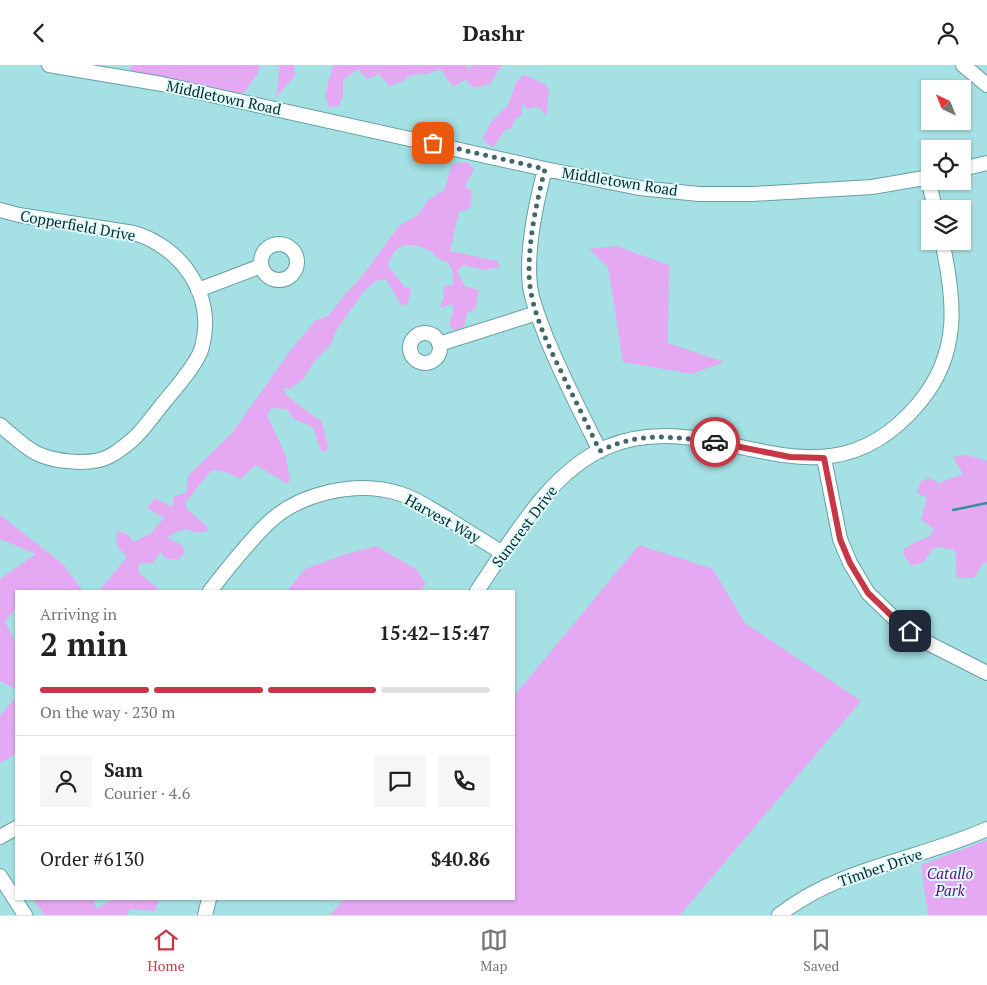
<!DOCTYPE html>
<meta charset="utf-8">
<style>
:root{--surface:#fff;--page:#f6f6f6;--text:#222;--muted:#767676;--line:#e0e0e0;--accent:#c73745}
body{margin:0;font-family:"PT Serif",serif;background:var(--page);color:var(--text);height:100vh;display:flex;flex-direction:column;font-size:19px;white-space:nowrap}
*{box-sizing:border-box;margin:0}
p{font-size:16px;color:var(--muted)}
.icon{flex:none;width:28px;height:28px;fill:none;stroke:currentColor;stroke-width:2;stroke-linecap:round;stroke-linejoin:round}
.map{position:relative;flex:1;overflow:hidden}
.side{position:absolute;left:15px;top:525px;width:500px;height:310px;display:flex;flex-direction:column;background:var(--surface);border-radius:0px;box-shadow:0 1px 4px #0004}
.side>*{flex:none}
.needle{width:32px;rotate:317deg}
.tools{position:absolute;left:921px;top:15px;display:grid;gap:10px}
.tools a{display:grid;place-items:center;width:50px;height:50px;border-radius:0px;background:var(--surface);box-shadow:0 1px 4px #0004;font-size:25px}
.pin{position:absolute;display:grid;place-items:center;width:42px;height:42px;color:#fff;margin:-21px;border-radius:10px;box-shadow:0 2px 8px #0006}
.courier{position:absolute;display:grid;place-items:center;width:50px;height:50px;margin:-25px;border:4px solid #c73745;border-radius:50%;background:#fff;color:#222;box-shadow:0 1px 6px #0007}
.head em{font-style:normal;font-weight:800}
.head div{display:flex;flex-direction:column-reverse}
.head{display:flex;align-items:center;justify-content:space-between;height:85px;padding:0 25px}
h1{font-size:32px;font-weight:800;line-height:38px}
.bar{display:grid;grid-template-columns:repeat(4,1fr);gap:8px 5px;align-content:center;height:60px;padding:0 25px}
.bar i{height:6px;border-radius:4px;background:var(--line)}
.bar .selected{background:var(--accent)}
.bar p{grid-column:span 4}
.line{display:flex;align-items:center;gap:12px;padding:0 25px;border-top:1px solid var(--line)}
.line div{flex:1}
.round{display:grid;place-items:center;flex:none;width:52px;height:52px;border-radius:0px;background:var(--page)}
header{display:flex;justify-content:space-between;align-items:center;height:65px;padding:0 25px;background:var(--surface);font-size:22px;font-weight:800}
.menu{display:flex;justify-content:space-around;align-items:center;height:70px;border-top:1px solid var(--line);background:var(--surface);font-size:14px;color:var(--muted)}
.menu a{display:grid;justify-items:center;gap:2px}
.menu .selected{color:var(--accent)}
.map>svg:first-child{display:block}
.green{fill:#e4a9f2}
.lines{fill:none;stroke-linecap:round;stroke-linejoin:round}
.stream{stroke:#319196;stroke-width:2.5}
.minor-casing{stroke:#66a0a3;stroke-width:16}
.minor{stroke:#fff;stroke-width:14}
.done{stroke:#43686a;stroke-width:5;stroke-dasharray:0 9}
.route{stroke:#c73745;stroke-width:6}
.labels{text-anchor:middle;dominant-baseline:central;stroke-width:4;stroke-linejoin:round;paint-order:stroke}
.street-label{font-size:15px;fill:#0e2728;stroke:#defcfd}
.park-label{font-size:15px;font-style:italic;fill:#690b7c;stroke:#defcfd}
</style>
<header><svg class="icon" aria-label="back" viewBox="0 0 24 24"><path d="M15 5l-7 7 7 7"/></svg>Dashr<svg class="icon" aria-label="person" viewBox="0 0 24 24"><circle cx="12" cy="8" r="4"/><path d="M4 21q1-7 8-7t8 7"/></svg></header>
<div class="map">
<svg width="987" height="850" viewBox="0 0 987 850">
<rect width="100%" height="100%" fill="#a5e1e4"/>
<!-- green -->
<path class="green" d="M132,0H260L258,8L243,29L174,14L129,7Z
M274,0H294L295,11L276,32L280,2Z
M333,0H464L470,4L473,0H502L490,19L474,23L465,15L453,22L440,4L428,9L411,10L403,16L389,21L379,9L367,14L358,4L343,15V31L339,41L329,42L325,30Z
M524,10L547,20L549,28L546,51L541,44L535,42L528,44L522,39V49L514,55L512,63L505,65L493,83L487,78L483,73L491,57L508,40L516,17Z
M467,97L474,104L465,122L472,126L470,143L459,147L450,186L498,196L500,202L483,205L463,200L457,206L465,221L479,225L475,244L467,248L464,262L453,265L449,259L453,247V239L440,243L444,231L443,221L453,220L452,205L448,197C433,194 438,190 428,185C408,175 394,179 388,201L405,222L411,223L408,239L401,240L386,214L376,216L365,225L337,264L331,279L314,297L303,314L290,324L283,323L287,331L322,357L328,382L325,388L320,384L313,362L294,354L287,344L272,343L267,350L286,391L290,416L286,418L256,400L240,414C231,409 222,404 211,406L185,438L187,444L208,462L207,466L196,468L187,464L176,467L167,473L182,480L185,487L178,495L165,493L161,487L153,498H141L138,502L140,509L161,526H99L127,492L116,480L117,466L127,469L134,477L150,469L164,453L147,443L155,433L172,442L174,431L186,428L188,411L232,368L290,286L316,255L328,251L347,227L360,214L399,161L419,149L427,136L444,125L452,99Z
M616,181L669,200L668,278L724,297L692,309L623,297L608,202L589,184Z
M967,390L987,396V498L984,497L974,513H957C955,504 958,494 954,485L939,482L932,484L924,497L911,501L904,490V484L917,476L929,472L934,464L921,455L927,433L917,428L921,416L929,413L939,418L963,409L953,392Z
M0,450L63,499L83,526H39L36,524L33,526H16V544L5,556L16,579V624L0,616V514L36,489L0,474Z
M639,480L713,504L745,558L861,636L680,850H330L344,834H514V631Z
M376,481L416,504L426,519L419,526H287L305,504L340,491Z
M16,633V689L0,698V650Z
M987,775V850H928L921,800Z
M36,834H93L97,844L112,834H159L155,846L130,844L127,850H45L34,836Z"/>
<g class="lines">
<!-- stream -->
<path class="stream" d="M953,445L987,438"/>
<!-- minor casing -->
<g class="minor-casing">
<path id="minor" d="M49,0L162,19L545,104L639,123L699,129H753L872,122L930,112
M963,0L987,20
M545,104C536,138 526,186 530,221C532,238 540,255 546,272C562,311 581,348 600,386
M962,104L987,98
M928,113L935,144
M0,145L19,150L134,168C182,182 216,231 202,282C198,299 172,327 161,341C152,352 143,366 131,376C125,381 117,387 110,391C92,401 54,397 36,388C23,381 12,370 0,360
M261 197a18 18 0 1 1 36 0a18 18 0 1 1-36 0Z
M198,225L261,201
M410 283a15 15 0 1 1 30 0a15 15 0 1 1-30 0Z
M439,279L537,248
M824,393L840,474L850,498L868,528L898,557L922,575L987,608
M210,526C227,504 246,480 266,460C299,427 358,415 401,429C417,434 431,444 445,452C464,464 483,476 503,488
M477,526C511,476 549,407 607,382C717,336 820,457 919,338C961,288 955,235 942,176
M0,772L16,763
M0,811L25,850
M205,850L209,834
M779,850C840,802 918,795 987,764"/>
</g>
<!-- minor -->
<use href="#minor" class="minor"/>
</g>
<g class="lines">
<!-- done -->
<path class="done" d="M433,78L545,104C537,135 529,173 529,206C529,246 551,285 568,321C579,342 589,364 600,386C640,366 672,372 715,377"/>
<!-- route -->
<path class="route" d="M715,377L790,392L824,393L840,474L850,498L868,528L898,557L910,566"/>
</g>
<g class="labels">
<!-- street labels -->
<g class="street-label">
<text transform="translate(224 32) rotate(12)">Middletown Road</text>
<text transform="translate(620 116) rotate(9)">Middletown Road</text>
<text transform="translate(78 160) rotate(10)">Copperfield Drive</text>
<text transform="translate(443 453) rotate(29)">Harvest Way</text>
<text transform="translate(524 461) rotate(-53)">Suncrest Drive</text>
<text transform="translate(880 802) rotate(-19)">Timber Drive</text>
</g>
<!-- park labels -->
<g class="park-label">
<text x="950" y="808">Catallo<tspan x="950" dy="17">Park</tspan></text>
</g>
</g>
</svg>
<div class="tools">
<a><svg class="needle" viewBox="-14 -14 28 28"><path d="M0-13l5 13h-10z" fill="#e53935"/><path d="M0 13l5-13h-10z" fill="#767676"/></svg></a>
<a><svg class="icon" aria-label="locate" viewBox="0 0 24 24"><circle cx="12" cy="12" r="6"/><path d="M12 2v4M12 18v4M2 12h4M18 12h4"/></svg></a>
<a><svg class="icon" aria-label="layers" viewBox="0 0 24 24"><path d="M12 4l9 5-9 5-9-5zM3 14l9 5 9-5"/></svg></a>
</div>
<div class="pin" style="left:433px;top:78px;background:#ea580c"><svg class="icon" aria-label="bag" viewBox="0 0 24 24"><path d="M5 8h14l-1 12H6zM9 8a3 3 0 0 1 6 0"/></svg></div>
<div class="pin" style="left:910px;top:566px;background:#1f2937"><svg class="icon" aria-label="home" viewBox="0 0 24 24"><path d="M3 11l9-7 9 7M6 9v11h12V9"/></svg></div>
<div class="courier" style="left:715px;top:377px"><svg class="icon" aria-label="car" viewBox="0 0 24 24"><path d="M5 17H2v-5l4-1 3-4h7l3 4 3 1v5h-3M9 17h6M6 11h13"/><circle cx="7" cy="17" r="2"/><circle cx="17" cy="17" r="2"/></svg></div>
<section class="side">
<div class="head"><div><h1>2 min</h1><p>Arriving in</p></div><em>15:42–15:47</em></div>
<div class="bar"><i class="selected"></i><i class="selected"></i><i class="selected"></i><i></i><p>On the way · 230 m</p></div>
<div class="line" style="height:90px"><a class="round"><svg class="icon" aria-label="person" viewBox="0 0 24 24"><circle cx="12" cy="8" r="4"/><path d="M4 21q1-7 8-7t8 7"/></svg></a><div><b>Sam</b><p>Courier · 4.6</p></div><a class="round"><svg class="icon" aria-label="chat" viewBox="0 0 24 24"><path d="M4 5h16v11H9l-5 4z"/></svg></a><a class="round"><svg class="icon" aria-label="phone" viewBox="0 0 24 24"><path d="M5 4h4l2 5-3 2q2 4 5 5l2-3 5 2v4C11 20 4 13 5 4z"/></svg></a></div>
<div class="line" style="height:65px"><div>Order #6130</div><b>$40.86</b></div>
</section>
</div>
<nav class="menu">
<a class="selected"><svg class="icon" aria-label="home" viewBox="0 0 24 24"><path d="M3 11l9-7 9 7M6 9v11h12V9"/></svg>Home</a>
<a><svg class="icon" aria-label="map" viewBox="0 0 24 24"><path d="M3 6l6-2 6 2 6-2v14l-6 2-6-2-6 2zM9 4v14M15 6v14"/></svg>Map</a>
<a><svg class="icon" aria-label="saved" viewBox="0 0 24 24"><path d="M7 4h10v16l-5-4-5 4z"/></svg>Saved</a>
</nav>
